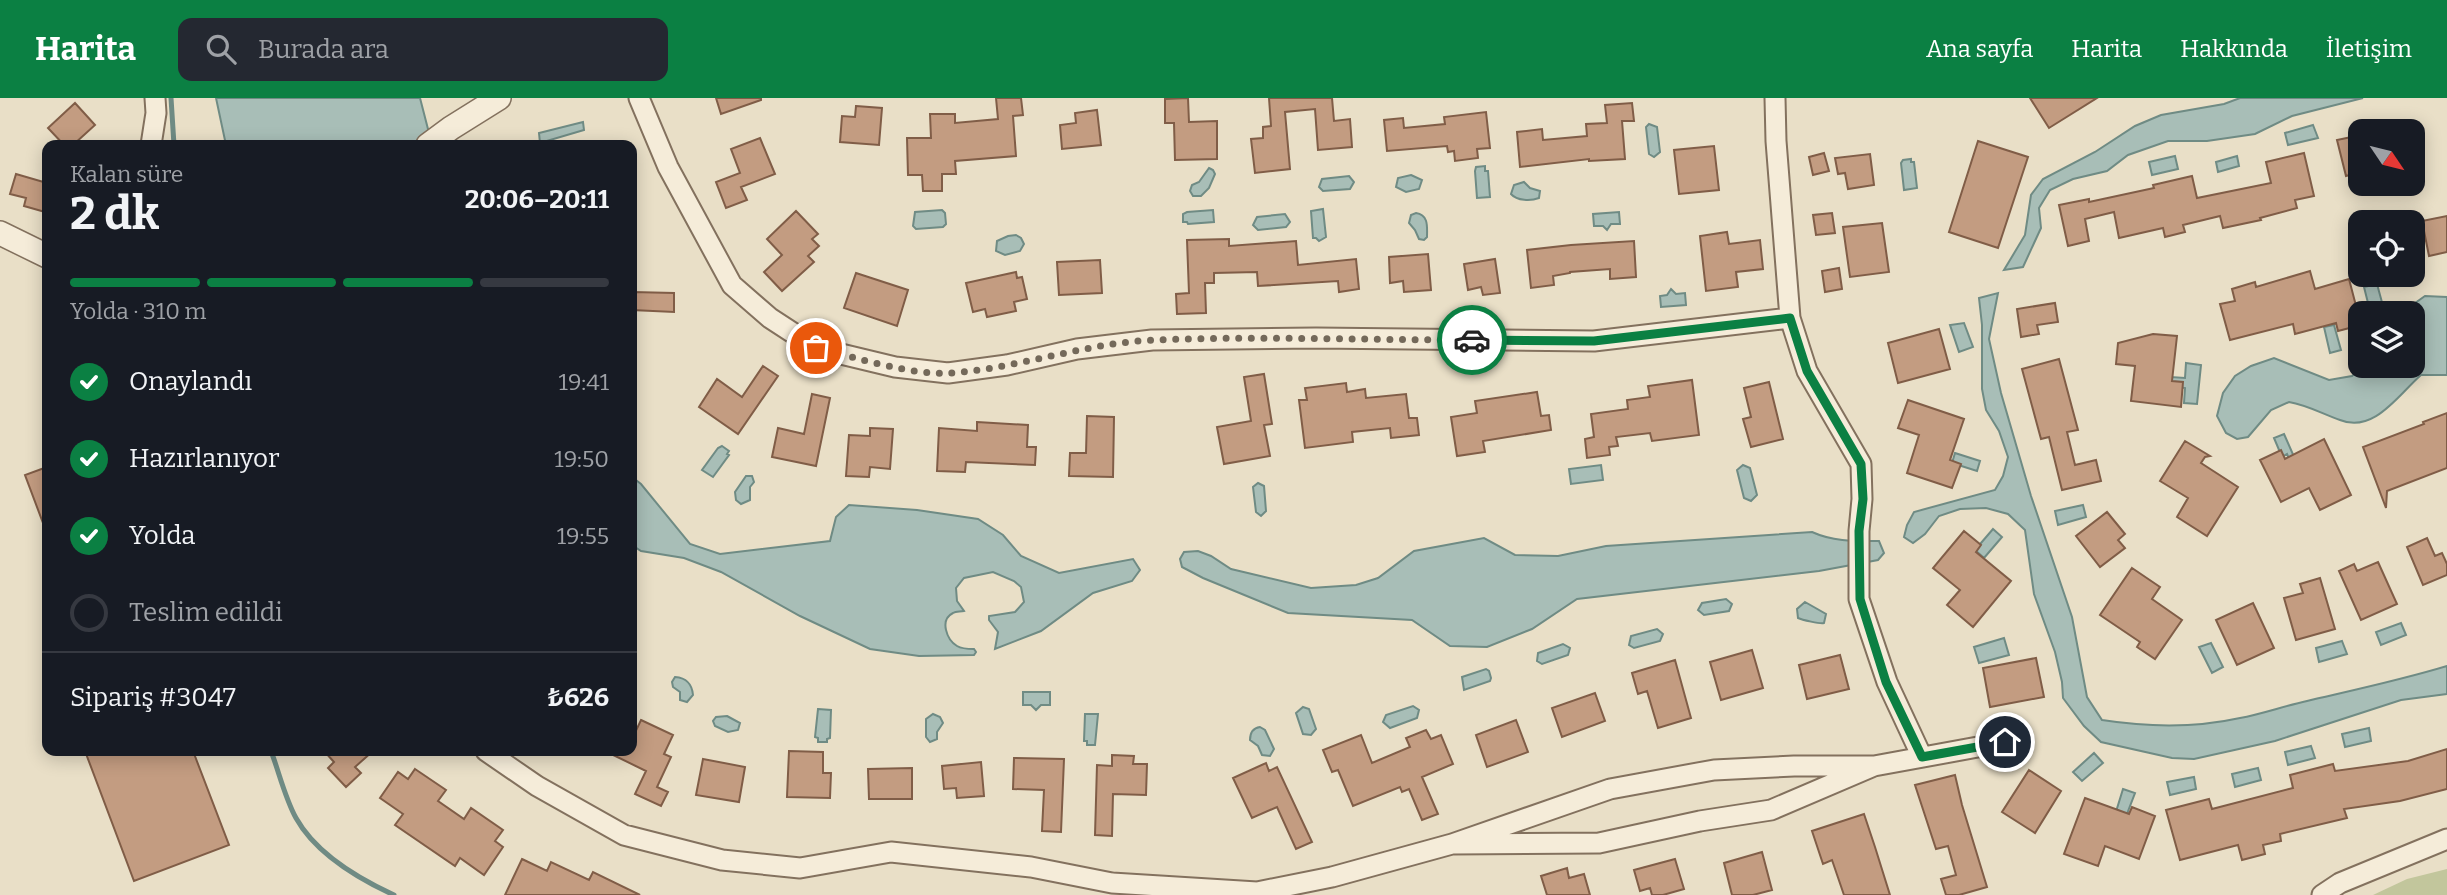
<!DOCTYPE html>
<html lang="tr">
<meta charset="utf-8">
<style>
:root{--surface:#171b24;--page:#242831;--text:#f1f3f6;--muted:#9ea1a6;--line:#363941;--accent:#0b8043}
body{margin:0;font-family:Bitter,serif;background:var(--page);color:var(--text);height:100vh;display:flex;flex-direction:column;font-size:26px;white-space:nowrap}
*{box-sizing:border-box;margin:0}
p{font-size:23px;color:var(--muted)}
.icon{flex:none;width:38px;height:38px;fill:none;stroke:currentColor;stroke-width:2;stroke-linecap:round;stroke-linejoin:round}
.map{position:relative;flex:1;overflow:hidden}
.side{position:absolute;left:42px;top:42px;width:595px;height:616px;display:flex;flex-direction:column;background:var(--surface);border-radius:14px;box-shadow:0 4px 18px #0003}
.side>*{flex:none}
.needle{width:46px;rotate:125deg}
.controls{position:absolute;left:2348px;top:21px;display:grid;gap:14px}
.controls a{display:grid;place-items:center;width:77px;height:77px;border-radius:14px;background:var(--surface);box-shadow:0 4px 18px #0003;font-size:35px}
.pin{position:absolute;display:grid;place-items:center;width:60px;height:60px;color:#fff;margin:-30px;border:4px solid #fff;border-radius:50%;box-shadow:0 2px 7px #0007}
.courier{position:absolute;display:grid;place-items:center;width:70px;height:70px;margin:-35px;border:5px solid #0b8043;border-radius:50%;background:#fff;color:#222;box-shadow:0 2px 9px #0007}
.summary em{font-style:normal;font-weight:700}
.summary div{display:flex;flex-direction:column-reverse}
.summary{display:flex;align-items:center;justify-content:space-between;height:119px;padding:0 28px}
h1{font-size:46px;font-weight:700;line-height:52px}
.bar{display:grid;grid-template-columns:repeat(4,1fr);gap:10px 7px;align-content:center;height:84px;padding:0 28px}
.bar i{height:9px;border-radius:5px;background:var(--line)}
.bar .on{background:var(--accent)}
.bar p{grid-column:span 4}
.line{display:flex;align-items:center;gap:18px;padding:0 28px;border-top:2px solid var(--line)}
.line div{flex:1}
ol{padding:0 28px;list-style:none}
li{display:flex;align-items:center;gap:21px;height:77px}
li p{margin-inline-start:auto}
li .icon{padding:7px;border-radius:50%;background:var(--accent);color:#fff;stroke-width:4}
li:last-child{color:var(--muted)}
li i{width:38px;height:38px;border:4px solid var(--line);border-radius:50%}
header{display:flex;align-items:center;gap:42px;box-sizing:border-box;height:98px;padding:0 35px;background:var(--accent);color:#fff}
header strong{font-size:33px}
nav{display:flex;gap:38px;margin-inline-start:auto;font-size:24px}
.search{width:490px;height:63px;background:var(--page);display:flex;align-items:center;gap:18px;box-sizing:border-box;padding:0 24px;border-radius:14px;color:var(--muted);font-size:26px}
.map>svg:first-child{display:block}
.green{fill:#c2c69c}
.water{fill:#a8beb7;stroke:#6f8b84;stroke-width:2}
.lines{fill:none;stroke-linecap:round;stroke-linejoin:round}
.stream{stroke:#6f8b84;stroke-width:5}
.building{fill:#c39c81;stroke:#805d47;stroke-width:2}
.minor-casing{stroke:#83715e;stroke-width:23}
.tertiary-casing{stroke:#83715e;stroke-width:26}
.minor{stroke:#f5ecd9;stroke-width:19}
.tertiary{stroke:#f5ecd9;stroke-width:23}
.done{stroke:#74695a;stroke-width:7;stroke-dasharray:0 12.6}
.route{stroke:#0b8043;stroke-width:9}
</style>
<header>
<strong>Harita</strong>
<div class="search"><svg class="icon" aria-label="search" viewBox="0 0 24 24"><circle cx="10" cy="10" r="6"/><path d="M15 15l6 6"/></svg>Burada ara</div>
<nav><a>Ana sayfa</a><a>Harita</a><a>Hakkında</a><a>İletişim</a></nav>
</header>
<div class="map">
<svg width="2447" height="797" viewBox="0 0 2447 797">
<rect width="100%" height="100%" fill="#e9dfc7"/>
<!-- green -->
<path class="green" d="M2447,771V797H2373L2407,781Z"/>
<!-- water -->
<path class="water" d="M216,0H420L428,31L437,47H226Z
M2240,0H2363L2292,18L2255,36L2207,43H2168L2128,57L2107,73L2073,81L2050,92L2039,110L2041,130L2023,169L2004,172L2025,137L2031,97L2043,81L2095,54L2135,28L2161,17L2224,6Z
M583,24L584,32L540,45L539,35Z
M1649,26L1657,29L1660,54L1654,59L1649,56L1646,29Z
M2313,27L2318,40L2288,47L2285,35Z
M2175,58L2178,71L2152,77L2149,64Z
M2237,58L2239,68L2218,74L2216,64Z
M1911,61V64H1914L1917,90L1904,92L1901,65L1903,62Z
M1485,68V73H1488L1490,99L1477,100L1475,73L1476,69Z
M1209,70L1213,72L1215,76L1209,90L1201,98H1193L1190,93L1192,87L1199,84Z
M1411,77L1422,82L1419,91L1406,94L1396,89L1398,80Z
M1349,78L1354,84L1350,91L1323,93L1319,89L1322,81Z
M1524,84L1530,90L1540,93L1539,100C1531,103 1517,103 1511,96L1514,87Z
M1323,111L1326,139L1319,143L1316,140H1313L1311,113Z
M942,112L945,115L946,126L943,129L916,131L913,128L915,114Z
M1213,112L1214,124L1188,126L1187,124H1183V116L1187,114Z
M1619,114L1620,126H1611L1607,132L1603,128H1594L1593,116Z
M1416,115C1429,117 1427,129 1427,139L1424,142L1419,141L1415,132L1409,125L1411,117Z
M1285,116L1290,124L1286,129L1258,132L1253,127L1257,119Z
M1016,137L1021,140L1024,146L1020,153L1005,157L996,153L997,143L1008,138Z
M2377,186L2383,208L2369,209L2364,189Z
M1671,191L1676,196L1685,195L1686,207L1661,209L1660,198L1667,197Z
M1998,195L1989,241L2001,295L2031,398L2072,519L2087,599L2102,622C2147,629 2195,630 2240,620C2262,616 2284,608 2307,603C2354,592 2401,582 2447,568V596L2401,602L2275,643L2194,661L2172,660L2101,644L2084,628L2063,600L2062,584L2055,554L2034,496L2025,432L2008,416L1986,410L1960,411L1939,418L1925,436L1913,445L1904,439L1907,427L1914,414L1995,392L2003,378L2008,359L1999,333L1986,312L1982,291V227L1979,200Z
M2425,198L2447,199V277H2421C2399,296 2374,336 2340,322C2323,316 2307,307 2289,304L2271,312L2248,339L2237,341L2226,335L2217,318L2223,295L2235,278L2251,268L2274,260L2329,282L2352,278L2363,268H2413V215H2401Z
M1964,225L1973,249L1959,254L1950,227Z
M2334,227L2341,252L2330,255L2324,229Z
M2186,265L2201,267L2197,306L2184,305L2185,290L2171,288V279L2185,280Z
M2284,336L2295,361L2290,363L2287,356L2282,359L2274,340Z
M722,348L729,353L727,356L729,357L713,379L702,372L718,350Z
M1955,355L1980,363L1977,373L1952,365Z
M1601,367L1603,382L1571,386L1569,371Z
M1743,367L1750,370L1757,397L1751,403L1744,400L1737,372Z
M746,378H752L754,384L750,389V402L741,406L736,402L735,394Z
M632,379L641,386L690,446L720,456L830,443L836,419L849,407L917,412L978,421L1003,437L1021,458L1059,475L1133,461L1140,472L1132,483L1093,495L1041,533L995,551L998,534L989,522V518L1015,514L1024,504L1021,489L1014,483L993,474L964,480L956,490L957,503L964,513C960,514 956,513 953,515C939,522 947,542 957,548C962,551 968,551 974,551L976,554L974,557L919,558L870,551L800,518L721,474L684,460L641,453L632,447Z
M1258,385L1264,388L1266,413L1261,418L1256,414L1253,389Z
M2083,407L2086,419L2058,427L2055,413Z
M1993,431L2002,439L1984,460L1975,452Z
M1812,434C1834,444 1856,443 1879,443L1884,455L1878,462L1819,473L1577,501L1532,531L1487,549L1450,548L1412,522L1288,515L1203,480L1182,469L1180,461L1184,454L1198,453L1211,458L1231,471L1311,490L1356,487L1378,480L1414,453L1484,440L1515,457L1558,458L1606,448Z
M1726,501L1732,506L1729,513L1704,517L1698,512L1702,505Z
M1805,504L1826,516L1824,525C1820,526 1802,522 1798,520L1797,511Z
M2401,525L2406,537L2381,547L2376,534Z
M1657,531L1663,536L1660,543L1634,550L1629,547L1631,538Z
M2004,540L2009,557L1979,565L1974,549Z
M2342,543L2347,556L2319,564L2316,550Z
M2211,545L2223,569L2212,575L2199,549Z
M1563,546L1570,550L1568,557L1542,566L1537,563L1538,555Z
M1486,571L1489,573L1491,580L1490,583L1464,592L1462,579Z
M675,579C687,580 692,586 693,597L687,604L680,602V594L673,589L672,584Z
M1023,594H1050V607H1041L1036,612L1031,607H1023Z
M1413,608L1419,612L1417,620L1390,630L1383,624L1386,617Z
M1303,609L1309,611L1316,631L1311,637L1303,636L1296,615Z
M818,611L831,612L830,640L827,641V644H818V640L815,639Z
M933,616L940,619L943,625L937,634V641L930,644L926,639V621Z
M1085,616H1098L1095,647H1087V643H1084Z
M727,618L740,625L738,632L728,634L715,628L713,623L716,619Z
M1260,629L1265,632L1274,651L1270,658L1262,657L1258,648L1250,642C1250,635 1253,630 1260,629Z
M2369,630L2371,643L2345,649L2342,636Z
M2311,648L2315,660L2288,667L2285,654Z
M2094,655L2103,665L2082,683L2073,674Z
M2258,670L2261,682L2235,689L2232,676Z
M2194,679L2196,691L2170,697L2167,684Z
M2123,691L2135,695L2125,721L2115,717Z"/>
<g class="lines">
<!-- stream -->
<path class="stream" d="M171,0L174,47
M271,653C279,674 285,700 296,720C316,756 357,780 394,797"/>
</g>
<!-- building -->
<path class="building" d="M716,0H761V2L721,16Z
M996,0H1021L1023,17L1013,18L1016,58L955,63L956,76H942V93H923L922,77H908L907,40H931L930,16H955V25L998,21Z
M1188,0L1189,24L1217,23V61L1175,62L1174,25H1165V1Z
M1269,0H1332L1334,23L1350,21L1352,49L1318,52L1315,11L1285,14L1290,71L1255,75L1251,41L1263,40V29L1271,28Z
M2030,0H2097L2049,30Z
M75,5L95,27L73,47H64L48,30Z
M1632,5L1634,23H1622L1625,61L1589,63V61L1520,69L1517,34L1542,31L1543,42L1587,38L1586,26L1607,25L1605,7Z
M856,8L882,10L879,47L840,44L842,18L855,19Z
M1097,12L1101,47L1062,51L1060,27L1076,25L1075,15Z
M1486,14L1490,50L1477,51L1478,60L1455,63L1454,53L1448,54L1447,48L1387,53L1384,22L1403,20L1404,30L1445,26L1444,19Z
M2361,37V74L2346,78L2337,42Z
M760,40L775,76L741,89L747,102L726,110L716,84L740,75L731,51Z
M1978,43L2028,59L1998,150L1949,134Z
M1714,48L1719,92L1679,96L1674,52Z
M1824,55L1829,73L1813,77L1809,59Z
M2304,55L2314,98L2295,102L2297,110L2260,120L2261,122L2223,130L2220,118L2183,127L2185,134L2165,139L2163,130L2119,140L2114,114L2085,121L2089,143L2068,148L2059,107L2089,101V104L2154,90L2153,87L2192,78L2197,100L2271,85L2266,64Z
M1870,56L1874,87L1848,91L1845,75L1838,76L1835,60Z
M16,76L47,85V106L45,114L24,108L26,100L10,96Z
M796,113L818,136L812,141L819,148L808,158L814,164L782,193L764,174L782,157L767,141Z
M1832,115L1835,135L1816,137L1813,117Z
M2447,118V154L2429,158L2422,123Z
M1882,125L1889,174L1850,179L1843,129Z
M1727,134L1729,146L1760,142L1763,171L1736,174L1738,189L1706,193L1700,138Z
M1229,141V148L1296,143L1298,167L1356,161L1359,191L1339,194L1338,183L1258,188L1257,174L1214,175V185H1205L1206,215L1177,216L1176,196L1189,195L1187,142Z
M1634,143L1636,179L1610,181V171L1570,174V175L1553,178L1554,187L1531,190L1527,152L1571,147Z
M1428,156L1431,192L1404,194L1403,183L1390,185L1389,159Z
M1495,161L1500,195L1483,197L1481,189L1468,192L1464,166Z
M1100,162L1102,195L1059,197L1057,164Z
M1839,170L1842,191L1825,194L1822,173Z
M2310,173L2315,191L2349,181L2361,227L2338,233L2336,225L2295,236L2293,226L2230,242L2220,206L2235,203L2232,191L2255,184L2256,189Z
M1016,174L1017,180L1022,179L1027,201L1014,204L1016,213L987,219L985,211L973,214L966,185Z
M856,175L908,192L897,228L844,210Z
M632,194L674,195V214L632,212Z
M2055,205L2058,224L2037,227L2039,236L2021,239L2017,211Z
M1939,231L1950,271L1898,285L1888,245Z
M2153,236L2177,238L2172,283L2183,284L2181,309L2131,303L2135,268L2116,266L2118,245Z
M2059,261L2078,332L2067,334L2075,367L2096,362L2101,383L2062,392L2049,339L2041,341L2022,271Z
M763,268L778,278L738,336L699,309L717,281L742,299Z
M1264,276L1272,326L1264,327L1270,358L1224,366L1217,329L1251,323L1244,279Z
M1692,282L1699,337L1652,343L1650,335L1616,339L1618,348L1609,349L1610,357L1587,360L1585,341L1594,339L1591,316L1628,311L1627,302L1650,299L1648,288Z
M1769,284L1783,341L1751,349L1743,321L1751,319L1744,290Z
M1346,285L1347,294L1365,291L1366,300L1406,296L1409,320H1417L1419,337L1391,340L1390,330L1352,334L1353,344L1305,350L1299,302H1307L1305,290Z
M1537,294L1541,318L1549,317L1551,332L1483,343L1485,354L1457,358L1451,319L1477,315L1475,303Z
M812,296L830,300L816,368L772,359L778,330L804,336Z
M1908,302L1964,321L1950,362L1961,366L1952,390L1907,375L1919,337L1898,330Z
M2447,315V370L2387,393L2386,410L2363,349L2424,326L2423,324Z
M1087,318L1114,319L1113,379L1069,378L1070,355H1086Z
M977,324L1028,327L1027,349H1036L1035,367L966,364L965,374L937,373L939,330L977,333Z
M870,330L893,331L890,371L870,369L869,379L846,378L849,337L870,338Z
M2324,341L2351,397L2320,412L2309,390L2281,404L2260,362L2281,352L2285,361Z
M2185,343L2210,358L2205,359L2201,365L2238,389L2207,438L2177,419L2188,400L2160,383Z
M47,369V432L46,433L25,377Z
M2107,414L2125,436L2118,442L2125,450L2100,469L2076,438Z
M1964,433L1981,447L1976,454L2011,483L1973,529L1947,507L1960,492L1933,470Z
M2427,440L2435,458L2442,455L2447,466V477L2423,487L2407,449Z
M2378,464L2397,506L2361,522L2339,473L2354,466L2357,473Z
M2132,470L2160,489L2152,501L2182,522L2155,561L2137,549L2140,544L2100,517Z
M2320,480L2335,531L2296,542L2284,500L2303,495L2300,486Z
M2253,505L2274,550L2237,567L2216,522Z
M1752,552L1763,590L1721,602L1710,564Z
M1840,557L1849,591L1807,601L1799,567Z
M2036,560L2044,599L1990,609L1983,570Z
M1675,562L1691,620L1658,630L1647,593L1638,596L1632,575Z
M1595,595L1605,623L1562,639L1552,610Z
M641,622L673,637L664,656L671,659L657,689L668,694L661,708L635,696L646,673L605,653H632V641Z
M1516,622L1528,654L1487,669L1476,637Z
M1426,632L1431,641L1441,637L1453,666L1422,679L1438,716L1422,722L1409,691L1402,694L1400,689L1353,708L1338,672L1332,674L1323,652L1361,637L1372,665L1410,649L1406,640Z
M2447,651V691L2400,703L2344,711L2347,720L2280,736L2281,743L2263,747L2265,756L2242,762L2238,747L2180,762L2166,712L2209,701L2212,711L2293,690L2290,677L2333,666L2335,673L2408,663Z
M85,653H193L229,747L134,783Z
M324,653H373L355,669L361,675L346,689L328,670L334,664Z
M789,653L823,654V675H831L830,700L787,699Z
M1112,657L1134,658L1133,666H1147L1146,697L1113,696L1112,738L1095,737L1097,667L1112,668Z
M1014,660L1064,661L1061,734L1042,733L1044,692L1013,691Z
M703,661L745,669L739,704L696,697Z
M981,664L984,698L957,700L956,690L944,691L942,668Z
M1266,665L1269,673L1277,669L1312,744L1296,751L1277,709L1252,720L1233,680Z
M912,670V701H869L868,671Z
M415,671L446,692L438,703L464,721L471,710L503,732L495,743L503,749L484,777L460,760L455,768L395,727L403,716L380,700L398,674L408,681Z
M2029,672L2061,693L2035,735L2002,714Z
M1955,677L1962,707L1987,789L1959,797H1946L1941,781L1956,777L1948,748L1936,751L1915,687Z
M2085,700L2129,716L2132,709L2155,718L2139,761L2105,748L2098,768L2064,756Z
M1864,716L1875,749L1890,797H1844L1832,762L1823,766L1812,733Z
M1762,754L1772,792L1753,797H1732L1724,765Z
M522,761L547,773L551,764L589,782L593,774L640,797H505Z
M1675,761L1684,791L1663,797H1652L1650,790L1640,793L1634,772Z
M1567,770L1569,780L1584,776L1590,797H1547L1541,778Z"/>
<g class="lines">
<!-- minor casing -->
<g class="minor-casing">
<path id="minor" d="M639,0L668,69L732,187L770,220L816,250L895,269L948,275L1007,267L1077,251L1152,242L1316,240L1594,243L1790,220
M1775,0L1776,43L1790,220L1807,273L1861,366L1862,401L1859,433V501L1887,584L1922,659
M151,47L156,15L155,0
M486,653L537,688L624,737L722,762L800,770L891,754L1031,769L1112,785L1257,794L1332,779L1452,746
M1874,668L1771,712L1700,723L1599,745L1452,746L1610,691L1714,672L1794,668H1874L2005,644
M2322,797L2340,785L2447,741"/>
</g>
<!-- tertiary casing -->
<g class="tertiary-casing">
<path id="tertiary" d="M428,47L451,30L499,0
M0,135L47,158"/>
</g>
<!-- minor -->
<use href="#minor" class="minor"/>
<!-- tertiary -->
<use href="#tertiary" class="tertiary"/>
</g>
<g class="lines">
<!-- done -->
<path class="done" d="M816,250C855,259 912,278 951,275C1020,270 1085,245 1154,242C1260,238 1366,242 1472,242"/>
<!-- route -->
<path class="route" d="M1472,242L1594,243L1790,220L1807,273L1861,366L1863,401L1859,433L1860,501L1886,584L1922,659L2005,644"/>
</g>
</svg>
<div class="controls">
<a><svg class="needle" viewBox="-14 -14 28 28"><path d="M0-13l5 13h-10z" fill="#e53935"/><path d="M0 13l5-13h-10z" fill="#9ea1a6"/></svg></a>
<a><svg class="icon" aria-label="locate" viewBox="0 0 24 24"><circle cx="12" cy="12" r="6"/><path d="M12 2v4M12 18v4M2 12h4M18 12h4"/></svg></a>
<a><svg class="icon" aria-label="layers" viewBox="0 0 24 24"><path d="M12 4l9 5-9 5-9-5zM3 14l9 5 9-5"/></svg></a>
</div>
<div class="pin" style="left:816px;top:250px;background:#ea580c"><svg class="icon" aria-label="bag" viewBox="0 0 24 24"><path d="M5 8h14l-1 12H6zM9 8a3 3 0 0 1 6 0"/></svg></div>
<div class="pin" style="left:2005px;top:644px;background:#1f2937"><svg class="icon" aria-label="home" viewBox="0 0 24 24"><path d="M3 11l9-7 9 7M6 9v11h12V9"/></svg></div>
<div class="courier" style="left:1472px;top:242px"><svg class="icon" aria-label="car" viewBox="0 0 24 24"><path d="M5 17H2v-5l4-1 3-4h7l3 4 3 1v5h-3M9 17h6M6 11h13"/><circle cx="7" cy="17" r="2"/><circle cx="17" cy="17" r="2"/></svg></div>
<section class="side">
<div class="summary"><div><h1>2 dk</h1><p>Kalan süre</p></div><em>20:06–20:11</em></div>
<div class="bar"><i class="on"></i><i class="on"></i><i class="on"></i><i></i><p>Yolda · 310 m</p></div>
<ol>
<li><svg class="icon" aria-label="check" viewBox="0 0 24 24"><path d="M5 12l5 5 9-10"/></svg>Onaylandı<p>19:41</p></li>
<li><svg class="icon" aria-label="check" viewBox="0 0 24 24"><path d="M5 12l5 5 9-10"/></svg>Hazırlanıyor<p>19:50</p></li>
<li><svg class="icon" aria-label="check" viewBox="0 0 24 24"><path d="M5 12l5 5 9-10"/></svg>Yolda<p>19:55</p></li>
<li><i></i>Teslim edildi</li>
</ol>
<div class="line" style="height:91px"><div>Sipariş #3047</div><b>₺626</b></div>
</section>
</div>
